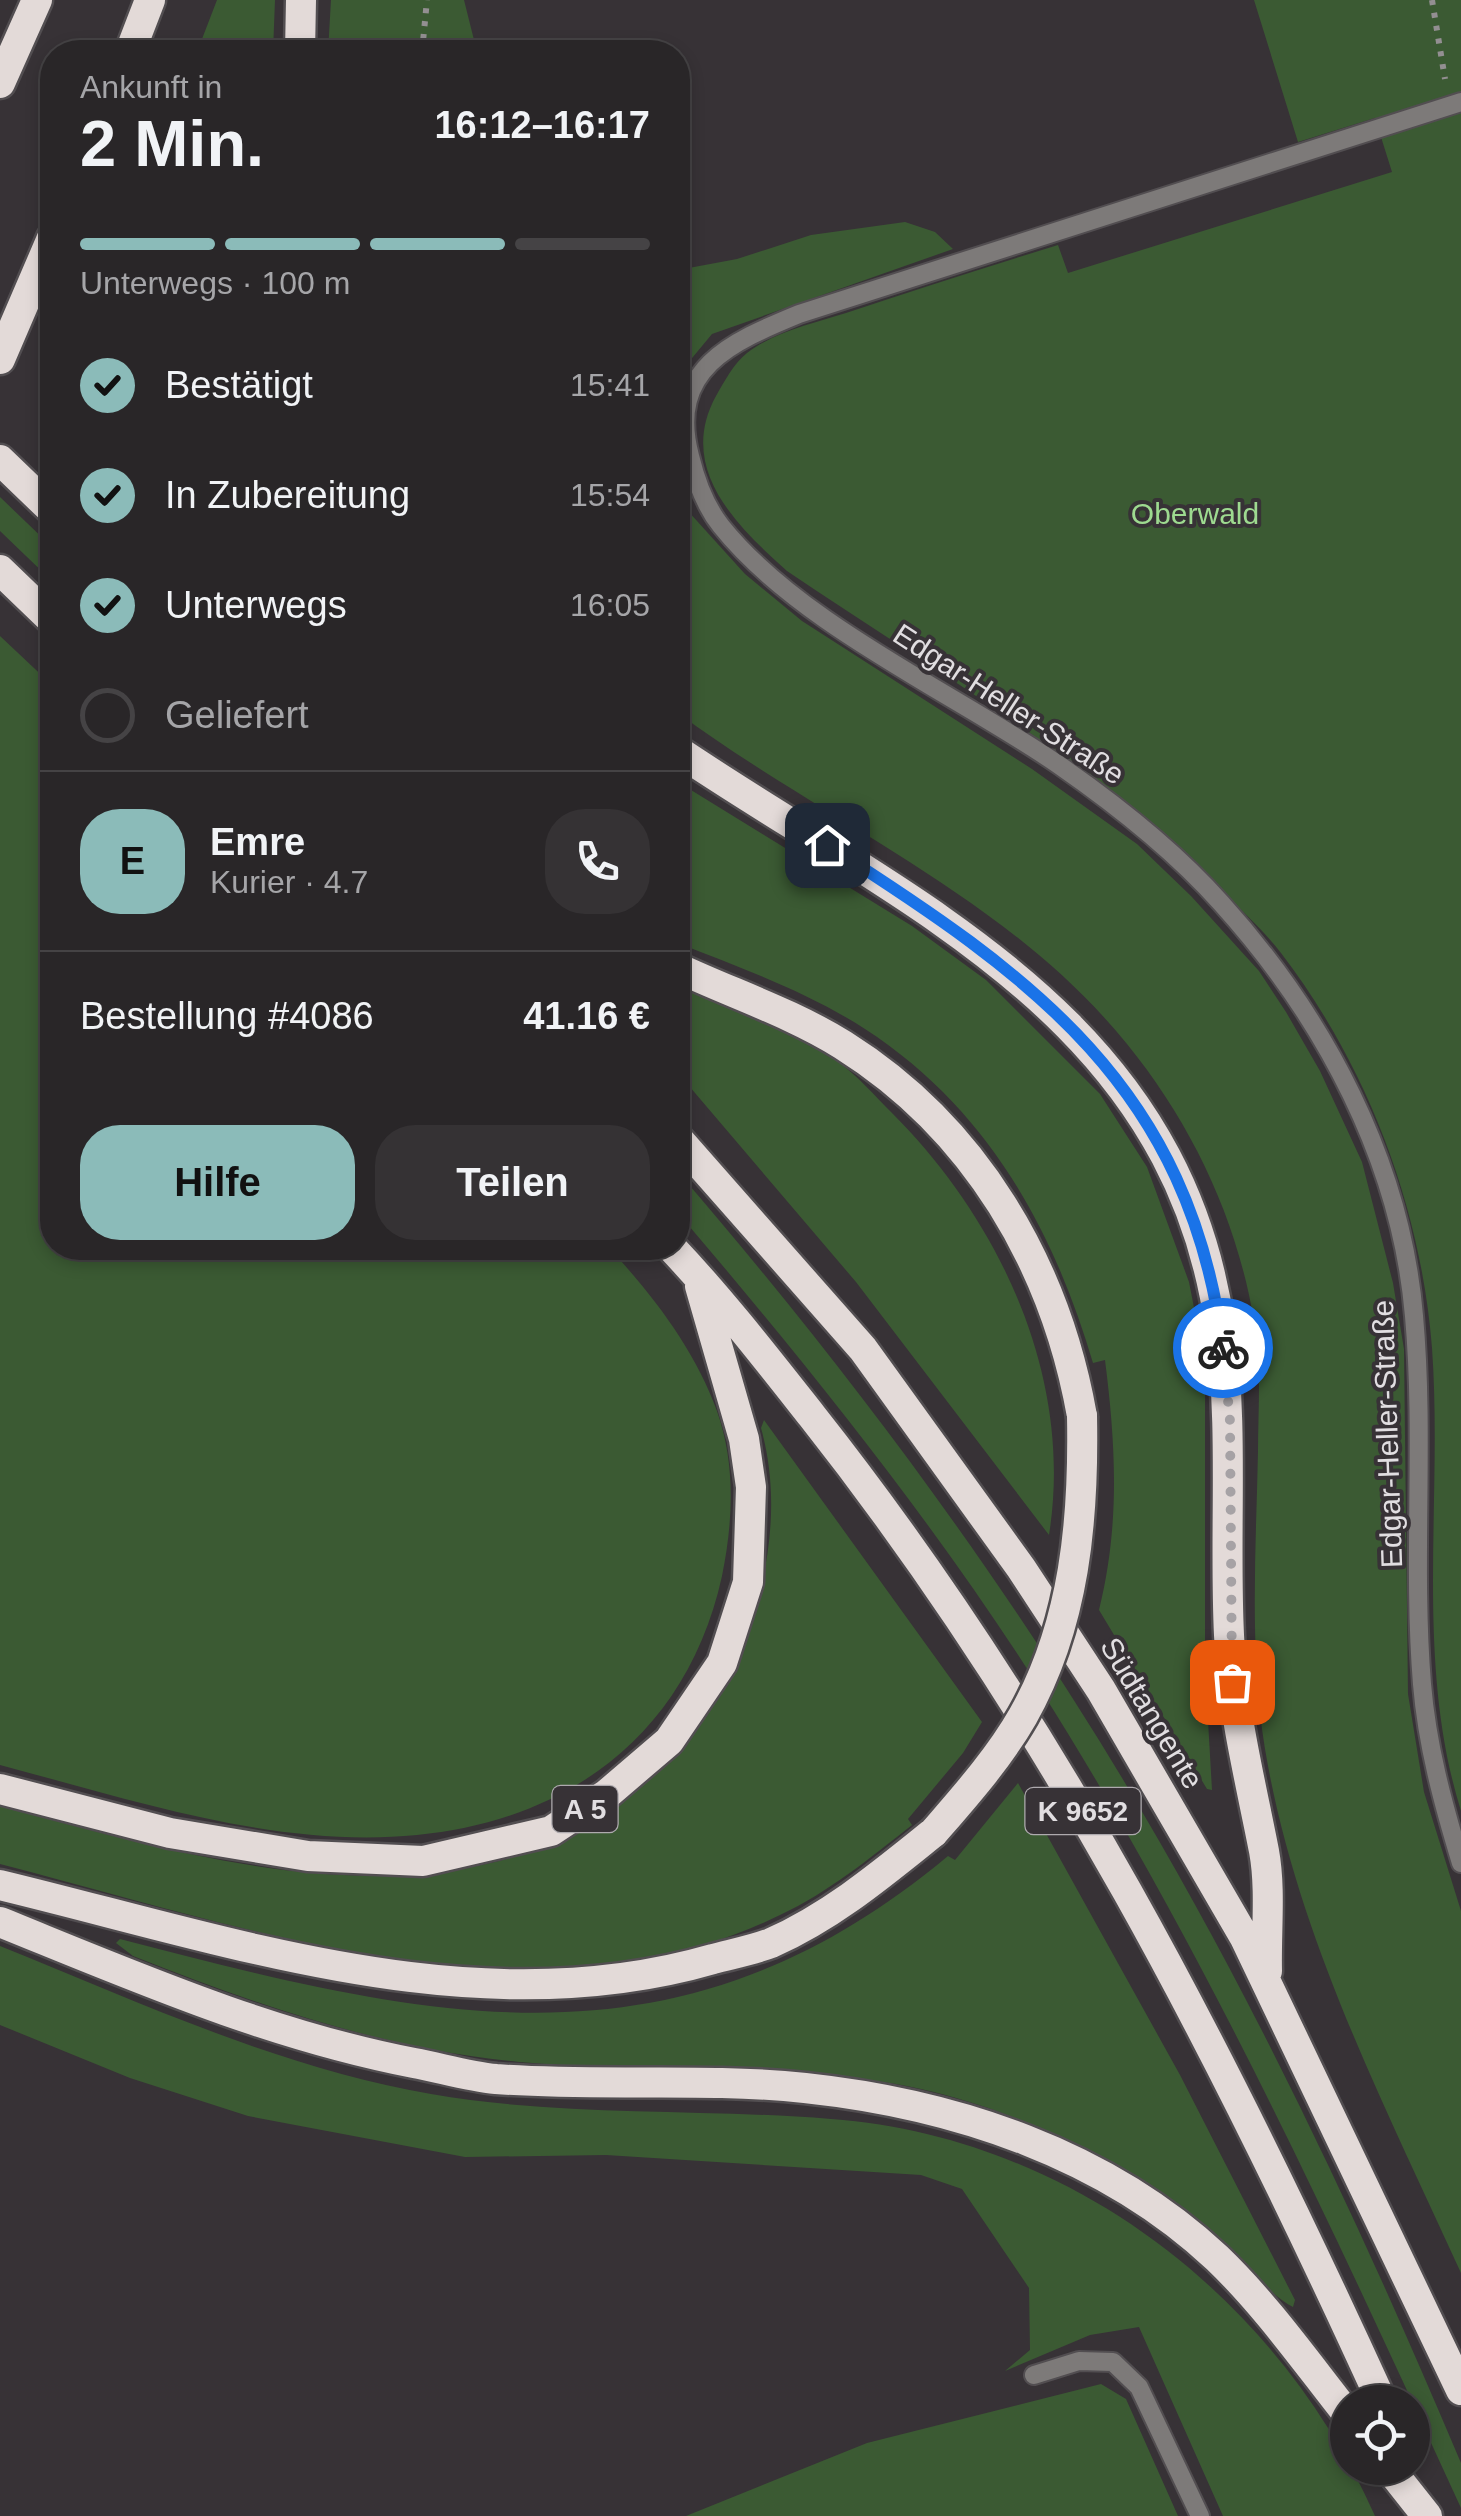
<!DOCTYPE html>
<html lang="de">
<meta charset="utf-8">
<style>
:root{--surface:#292628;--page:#353234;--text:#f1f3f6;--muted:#a5a5a8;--line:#454345;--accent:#8bbbb9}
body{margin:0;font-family:Helvetica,sans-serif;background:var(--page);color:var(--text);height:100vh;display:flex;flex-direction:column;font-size:38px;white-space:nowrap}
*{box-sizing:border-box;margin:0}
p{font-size:32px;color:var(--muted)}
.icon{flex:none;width:55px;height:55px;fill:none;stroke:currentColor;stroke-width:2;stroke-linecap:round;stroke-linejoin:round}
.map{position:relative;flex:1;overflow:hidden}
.panel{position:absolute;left:40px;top:40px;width:650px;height:1220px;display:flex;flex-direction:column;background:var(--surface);border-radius:40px;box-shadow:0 5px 15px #0003,0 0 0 2px var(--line)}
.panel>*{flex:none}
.controls{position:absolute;left:1330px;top:2385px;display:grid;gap:20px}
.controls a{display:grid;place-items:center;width:100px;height:100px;border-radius:50%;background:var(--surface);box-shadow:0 5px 15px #0003,0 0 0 2px var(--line);font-size:50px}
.pin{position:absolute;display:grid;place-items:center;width:85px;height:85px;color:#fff;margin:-42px;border-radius:20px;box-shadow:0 5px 15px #0006}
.courier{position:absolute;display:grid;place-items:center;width:100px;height:100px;margin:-50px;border:8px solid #1a73e8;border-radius:50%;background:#fff;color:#222;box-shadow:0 2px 12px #0007}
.headline em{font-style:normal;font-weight:700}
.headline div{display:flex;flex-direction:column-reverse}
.headline{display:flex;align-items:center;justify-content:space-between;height:170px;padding:0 40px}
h1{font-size:65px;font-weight:700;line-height:75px}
.bar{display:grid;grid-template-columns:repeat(4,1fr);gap:15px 10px;align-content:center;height:120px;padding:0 40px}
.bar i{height:12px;border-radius:8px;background:var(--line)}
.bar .on{background:var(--accent)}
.bar p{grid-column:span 4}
.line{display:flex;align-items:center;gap:25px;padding:0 40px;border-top:2px solid var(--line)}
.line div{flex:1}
.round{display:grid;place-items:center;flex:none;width:105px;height:105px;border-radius:40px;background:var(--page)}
ol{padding:0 40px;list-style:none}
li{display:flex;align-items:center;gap:30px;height:110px}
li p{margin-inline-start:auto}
li .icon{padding:10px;border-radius:50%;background:var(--accent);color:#111;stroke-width:4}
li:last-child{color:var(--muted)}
li i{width:55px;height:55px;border:5px solid var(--line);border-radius:50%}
.primary-button{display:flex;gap:20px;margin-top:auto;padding:20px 40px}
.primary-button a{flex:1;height:115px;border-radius:40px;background:var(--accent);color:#111;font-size:40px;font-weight:700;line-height:115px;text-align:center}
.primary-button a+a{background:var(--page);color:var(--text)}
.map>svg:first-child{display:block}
.green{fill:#3b5a33}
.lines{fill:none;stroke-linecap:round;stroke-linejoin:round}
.lane-casing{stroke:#524e51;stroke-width:22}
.highway-casing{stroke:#524e51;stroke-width:35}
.path{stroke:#938f92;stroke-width:6;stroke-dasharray:5 8;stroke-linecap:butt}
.lane{stroke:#7d7a79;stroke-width:18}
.highway{stroke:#e3dad8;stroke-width:30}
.highway-bridge-casing{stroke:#524e51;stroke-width:35;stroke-linecap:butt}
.highway-bridge{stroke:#e3dad8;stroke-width:30}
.done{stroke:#a6a2a5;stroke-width:10;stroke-dasharray:0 18}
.route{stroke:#1a73e8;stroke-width:12}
.labels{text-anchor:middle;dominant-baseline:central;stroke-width:8;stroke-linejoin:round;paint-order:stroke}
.shield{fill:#373236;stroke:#aeaaae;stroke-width:2.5}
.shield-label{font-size:28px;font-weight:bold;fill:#e1dee1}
.park-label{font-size:30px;fill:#9eda90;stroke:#373236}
.street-label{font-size:30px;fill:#e1dee1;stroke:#373236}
</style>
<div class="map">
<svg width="1461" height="2516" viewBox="0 0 1461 2516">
<rect width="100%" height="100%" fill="#373236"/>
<!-- green -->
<path class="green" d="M217,0H275L273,52H197Z
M331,0H464L477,52H328Z
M1254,0H1461V1811C1414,1660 1443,1502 1432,1348C1421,1207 1367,1065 1281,953C1261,927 1235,905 1212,882C1087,759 932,669 787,571C738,527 676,469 716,396C724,382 734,363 747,353C774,332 814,323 846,313C917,289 987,267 1058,245L1068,273L1392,172L1375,118L1298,142Z
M905,222L935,232L953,249L712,334L678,375V270L737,259L811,235Z
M0,497L52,547V581L0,531Z
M678,500L745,574L802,621L1032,769L1137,844L1191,896L1259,971L1286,1012L1320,1071L1362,1162L1393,1283L1404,1349L1408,1694L1424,1792L1461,1911V2273C1384,2104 1296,1934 1265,1749C1249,1651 1256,1550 1258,1451C1258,1408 1262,1363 1254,1321C1237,1219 1192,1124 1127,1044C1007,896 827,823 678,713Z
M0,636L52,685V1248H609C653,1295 695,1350 717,1411C736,1465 733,1522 722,1576C688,1731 572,1820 417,1835C277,1849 133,1800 0,1765Z
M678,782L912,926L986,980L1100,1094L1147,1167L1189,1282L1205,1364V1668L1212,1790L1207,1789L1099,1610C1120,1525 1116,1447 1105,1360L1093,1363C1053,1228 987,1108 865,1029C808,992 741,968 678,943Z
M678,986C731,1008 789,1027 837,1061C857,1075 875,1096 892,1113C1001,1222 1074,1379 1049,1535L856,1282L678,1073Z
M678,1172C822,1339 957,1516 1075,1702C1228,1942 1351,2202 1461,2463V2508C1340,2244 1219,1980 1067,1732C954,1547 818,1377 678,1213Z
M764,1420L982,1722L963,1753L908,1819L912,1825C870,1858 829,1892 780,1915C538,2034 244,1927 0,1864V1806C158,1848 335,1902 499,1861C534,1852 564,1834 595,1817C657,1781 706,1731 735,1664C767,1591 783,1506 761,1428Z
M1018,1783L1180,2075L1295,2300L1293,2307C1268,2295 1234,2251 1210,2231C1134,2170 1050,2125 956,2098C819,2058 661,2075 519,2062C384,2049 259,2006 133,1956L116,1943L120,1939C433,2020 677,2082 948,1856L955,1860Z
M0,1946C141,2003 281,2068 431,2094C563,2117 698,2108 831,2119C1072,2137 1279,2299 1375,2516H1223L1139,2327L1090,2335L1005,2371L1030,2350L1029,2288L962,2189L921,2175L606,2155L465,2157L248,2116L130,2078L0,2025Z
M1101,2384L1126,2399L1178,2516H686L867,2443Z"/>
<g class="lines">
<!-- lane casing -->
<g class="lane-casing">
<path id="lane" d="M1461,102L799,314C731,342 667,369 690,456C696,481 705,506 721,526C799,624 956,694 1059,765C1118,806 1174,850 1221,903C1324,1017 1401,1161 1414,1316C1425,1438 1412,1561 1422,1684C1427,1745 1443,1804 1461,1863
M1034,2375L1079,2361L1113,2362L1139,2387L1200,2516"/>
</g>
<!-- highway casing -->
<g class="highway-casing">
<path id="highway" d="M130,52L150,0
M300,52L301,0
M0,83L37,0
M0,359L52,238
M0,460L52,510
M0,570L52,620
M678,751C908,906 1176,1015 1220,1327C1234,1430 1224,1532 1229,1635C1232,1709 1250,1779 1264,1851C1271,1889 1266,1932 1267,1971
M678,968C731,993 792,1013 843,1045C975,1128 1055,1264 1082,1416
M678,1139L863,1349L1021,1568L1101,1690L1245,1938L1461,2390
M672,1248C722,1301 767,1359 812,1416C1053,1721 1222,2051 1382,2402
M0,1789L170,1833L308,1856L423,1861L551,1831L607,1794L669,1741L722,1663L748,1582L751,1487L744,1439L700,1286
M0,1885C232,1941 475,2028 713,1959C732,1954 753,1950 771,1943C832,1916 883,1873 934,1832
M0,1922C136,1977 269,2035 414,2063C441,2068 468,2076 496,2079C598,2087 703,2077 805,2088C955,2104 1106,2154 1217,2258C1266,2305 1306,2362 1348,2415
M1389,2468L1427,2516"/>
</g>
<!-- path -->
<path class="path" d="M1432,0L1445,79
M422,52L427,0"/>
<!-- lane -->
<use href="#lane" class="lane"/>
<!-- highway -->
<use href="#highway" class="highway"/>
<!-- highway-bridge casing -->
<g class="highway-bridge-casing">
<path id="highway-bridge" d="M934,1832C966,1795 999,1758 1023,1716C1075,1624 1084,1519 1082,1416"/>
</g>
<!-- highway-bridge -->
<use href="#highway-bridge" class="highway-bridge"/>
</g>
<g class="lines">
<!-- done -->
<path class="done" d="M1223,1348L1230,1421L1232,1682"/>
<!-- route -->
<path class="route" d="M827,845C1032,976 1190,1087 1223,1348"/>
</g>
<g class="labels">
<!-- shield labels -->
<g class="shield">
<rect x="552.5" y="1786" width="65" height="46" rx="8"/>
<rect x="1025.5" y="1788" width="115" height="46" rx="8"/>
</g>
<g class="shield-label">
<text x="585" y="1809">A 5</text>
<text x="1083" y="1811">K 9652</text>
</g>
<!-- park labels -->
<g class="park-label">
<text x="1195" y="513">Oberwald</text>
</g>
<!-- street labels -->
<g class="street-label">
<text transform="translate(1009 704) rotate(33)">Edgar-Heller-Straße</text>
<text transform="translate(1387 1434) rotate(-92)">Edgar-Heller-Straße</text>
<text transform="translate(1152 1713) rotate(59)">Südtangente</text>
</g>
</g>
</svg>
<div class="controls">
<a><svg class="icon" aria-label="locate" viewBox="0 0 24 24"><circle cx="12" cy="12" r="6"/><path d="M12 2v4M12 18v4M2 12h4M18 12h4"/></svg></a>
</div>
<div class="pin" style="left:1232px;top:1682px;background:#ea580c"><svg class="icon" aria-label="bag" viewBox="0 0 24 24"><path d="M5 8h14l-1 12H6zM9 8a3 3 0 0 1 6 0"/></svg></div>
<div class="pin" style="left:827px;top:845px;background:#1f2937"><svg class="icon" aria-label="home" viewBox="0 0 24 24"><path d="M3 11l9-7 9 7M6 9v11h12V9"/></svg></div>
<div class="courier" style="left:1223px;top:1348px"><svg class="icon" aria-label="bike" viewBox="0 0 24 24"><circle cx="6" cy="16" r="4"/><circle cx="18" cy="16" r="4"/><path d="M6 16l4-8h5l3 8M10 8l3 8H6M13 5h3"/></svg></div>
<section class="panel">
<div class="headline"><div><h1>2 Min.</h1><p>Ankunft in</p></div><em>16:12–16:17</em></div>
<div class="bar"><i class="on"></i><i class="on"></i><i class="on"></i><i></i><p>Unterwegs · 100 m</p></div>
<ol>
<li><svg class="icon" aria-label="check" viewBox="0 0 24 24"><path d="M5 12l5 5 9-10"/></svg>Bestätigt<p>15:41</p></li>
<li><svg class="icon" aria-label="check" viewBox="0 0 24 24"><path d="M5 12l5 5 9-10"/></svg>In Zubereitung<p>15:54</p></li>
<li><svg class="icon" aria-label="check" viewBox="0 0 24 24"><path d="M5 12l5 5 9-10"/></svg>Unterwegs<p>16:05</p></li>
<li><i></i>Geliefert</li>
</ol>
<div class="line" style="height:180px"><b class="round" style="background:var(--accent);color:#111">E</b><div><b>Emre</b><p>Kurier · 4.7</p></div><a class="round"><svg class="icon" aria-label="phone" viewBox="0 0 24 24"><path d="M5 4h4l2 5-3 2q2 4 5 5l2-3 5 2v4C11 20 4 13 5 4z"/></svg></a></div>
<div class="line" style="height:130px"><div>Bestellung #4086</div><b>41.16 €</b></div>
<div class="primary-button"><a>Hilfe</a><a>Teilen</a></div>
</section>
</div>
